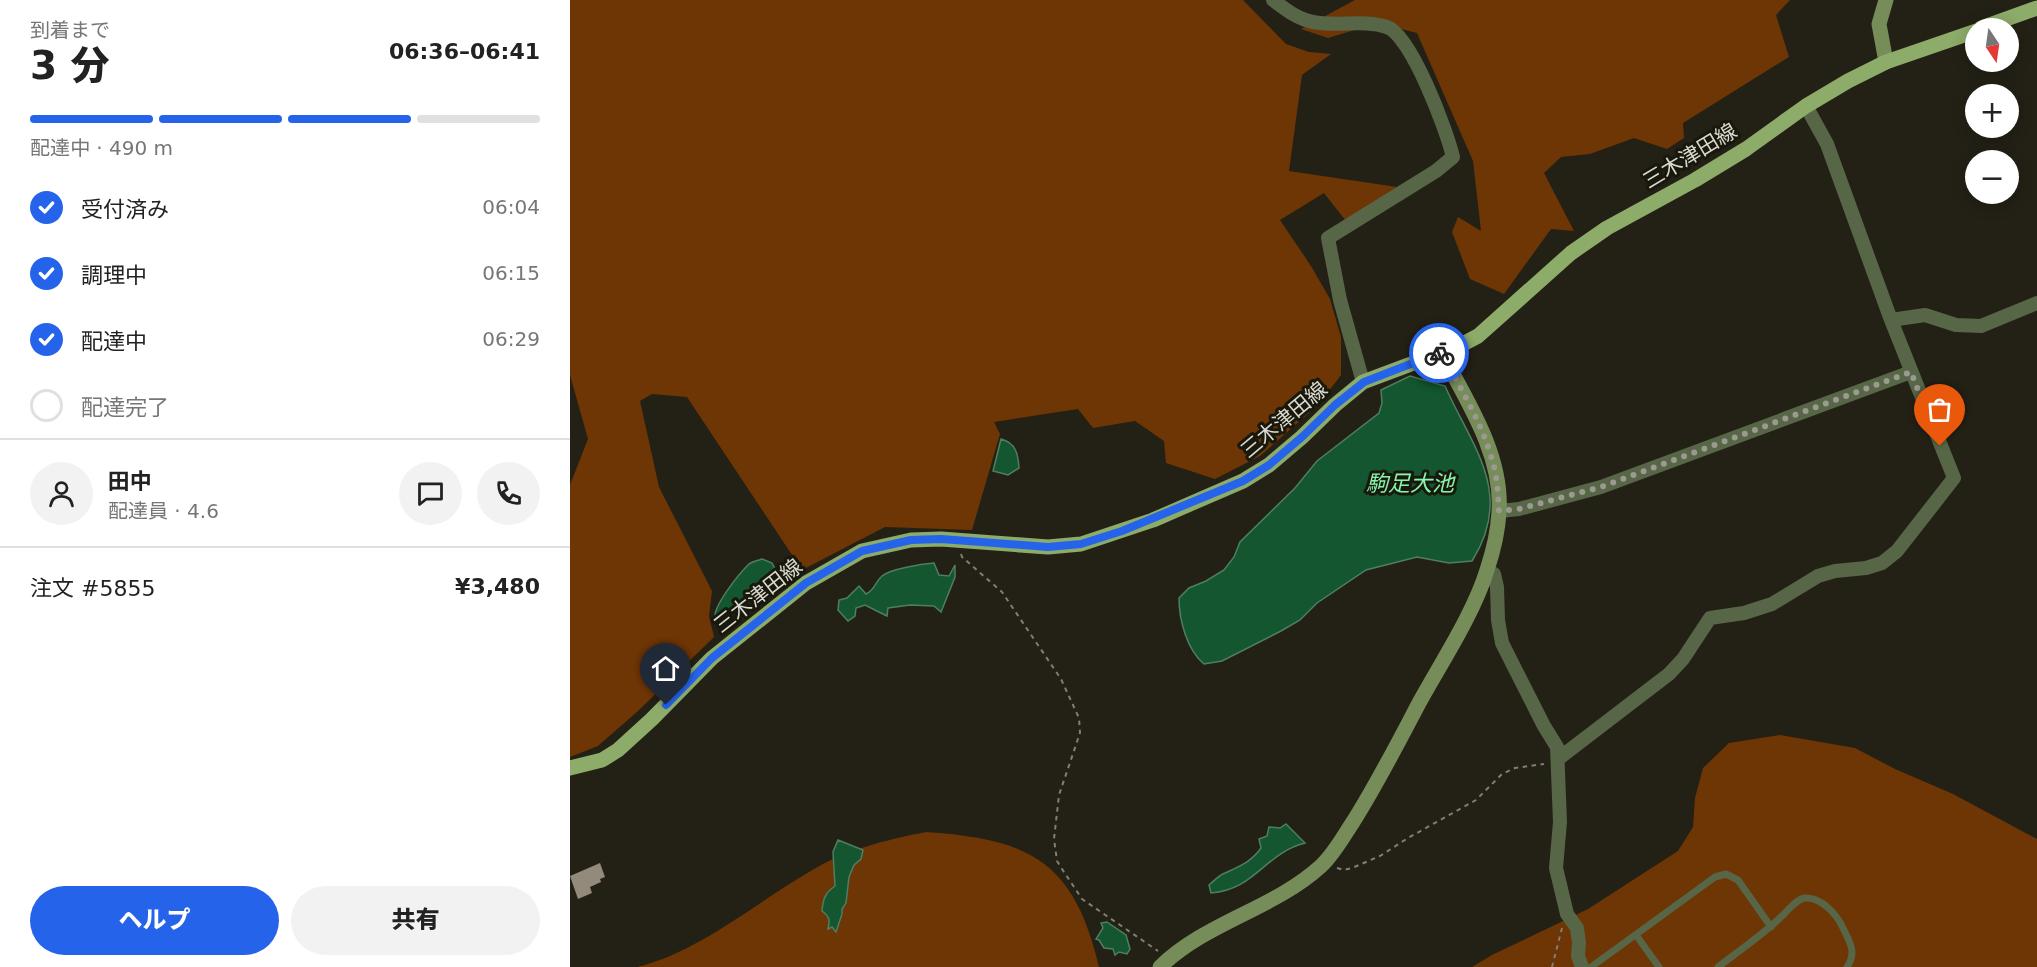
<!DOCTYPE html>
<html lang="ja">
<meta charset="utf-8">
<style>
:root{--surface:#fff;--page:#f2f2f2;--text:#222;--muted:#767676;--line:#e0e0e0;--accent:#2563eb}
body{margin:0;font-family:"DejaVu Sans","Noto Sans JP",sans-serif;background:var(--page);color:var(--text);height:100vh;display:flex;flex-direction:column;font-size:22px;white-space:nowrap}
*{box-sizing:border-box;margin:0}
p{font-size:20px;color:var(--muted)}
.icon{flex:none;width:33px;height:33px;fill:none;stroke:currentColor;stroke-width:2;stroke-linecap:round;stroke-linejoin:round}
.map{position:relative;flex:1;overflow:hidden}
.sheet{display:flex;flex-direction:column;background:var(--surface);width:570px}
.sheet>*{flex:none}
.needle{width:39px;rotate:167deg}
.controls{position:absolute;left:1395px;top:18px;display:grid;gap:12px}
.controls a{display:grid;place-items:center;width:54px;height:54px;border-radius:50%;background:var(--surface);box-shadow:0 3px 15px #0003;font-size:30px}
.pin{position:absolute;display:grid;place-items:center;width:51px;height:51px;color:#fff;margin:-62px -26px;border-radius:50% 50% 50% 0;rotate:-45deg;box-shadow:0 0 6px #0007}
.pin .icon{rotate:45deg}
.courier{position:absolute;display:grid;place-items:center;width:60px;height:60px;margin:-30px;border:4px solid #2563eb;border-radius:50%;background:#fff;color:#222;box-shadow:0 2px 8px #0007}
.head em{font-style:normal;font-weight:800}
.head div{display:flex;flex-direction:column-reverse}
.head{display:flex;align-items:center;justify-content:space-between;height:102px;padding:0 30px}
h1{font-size:39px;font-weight:800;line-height:45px}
.bar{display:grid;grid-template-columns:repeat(4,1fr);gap:9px 6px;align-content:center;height:72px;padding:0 30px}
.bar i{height:8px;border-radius:4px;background:var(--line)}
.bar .selected{background:var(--accent)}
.bar p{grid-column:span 4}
.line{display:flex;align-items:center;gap:15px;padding:0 30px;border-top:2px solid var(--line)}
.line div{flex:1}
.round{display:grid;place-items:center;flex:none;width:63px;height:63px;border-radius:32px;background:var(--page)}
ol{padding:0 30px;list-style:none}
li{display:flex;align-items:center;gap:18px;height:66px}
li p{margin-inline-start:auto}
li .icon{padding:6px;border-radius:50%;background:var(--accent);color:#fff;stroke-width:4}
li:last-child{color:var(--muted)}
li i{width:33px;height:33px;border:3px solid var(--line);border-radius:50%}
.button{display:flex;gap:12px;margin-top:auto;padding:12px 30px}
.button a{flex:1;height:69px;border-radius:36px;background:var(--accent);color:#fff;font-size:24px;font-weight:800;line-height:69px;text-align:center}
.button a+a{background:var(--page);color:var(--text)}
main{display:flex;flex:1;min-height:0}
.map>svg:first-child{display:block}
.green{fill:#6e3505}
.water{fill:#135630;stroke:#4f7e61;stroke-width:1.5}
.building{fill:#938a7c}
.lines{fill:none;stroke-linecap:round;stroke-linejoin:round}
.path{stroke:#817f75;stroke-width:2;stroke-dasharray:4.5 4.5;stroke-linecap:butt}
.lane{stroke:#576647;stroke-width:7}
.street{stroke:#576647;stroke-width:14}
.secondary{stroke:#768d5a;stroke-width:15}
.primary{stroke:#8dab69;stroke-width:15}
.done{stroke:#9b9990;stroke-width:6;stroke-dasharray:0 10.8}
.route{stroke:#2563eb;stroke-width:8}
.labels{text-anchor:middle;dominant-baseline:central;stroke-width:6;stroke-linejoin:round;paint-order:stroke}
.street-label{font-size:21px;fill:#dbdad2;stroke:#19180c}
.water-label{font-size:22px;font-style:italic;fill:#86f4ac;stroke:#19180c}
</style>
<main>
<section class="sheet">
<div class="head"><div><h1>3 分</h1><p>到着まで</p></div><em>06:36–06:41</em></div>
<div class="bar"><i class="selected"></i><i class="selected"></i><i class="selected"></i><i></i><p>配達中 · 490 m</p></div>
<ol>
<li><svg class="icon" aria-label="check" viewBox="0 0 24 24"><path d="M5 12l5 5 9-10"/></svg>受付済み<p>06:04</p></li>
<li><svg class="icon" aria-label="check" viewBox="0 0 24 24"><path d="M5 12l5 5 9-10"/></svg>調理中<p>06:15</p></li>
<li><svg class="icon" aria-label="check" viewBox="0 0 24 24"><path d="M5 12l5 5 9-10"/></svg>配達中<p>06:29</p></li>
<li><i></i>配達完了</li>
</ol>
<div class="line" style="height:108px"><a class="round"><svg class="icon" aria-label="person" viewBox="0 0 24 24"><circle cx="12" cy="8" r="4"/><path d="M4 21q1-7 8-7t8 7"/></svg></a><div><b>田中</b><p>配達員 · 4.6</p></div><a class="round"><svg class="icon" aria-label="chat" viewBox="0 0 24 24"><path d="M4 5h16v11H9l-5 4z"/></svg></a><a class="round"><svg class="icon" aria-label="phone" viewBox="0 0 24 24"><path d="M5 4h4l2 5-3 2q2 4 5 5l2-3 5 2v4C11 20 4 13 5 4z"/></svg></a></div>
<div class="line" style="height:78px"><div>注文 #5855</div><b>¥3,480</b></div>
<div class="button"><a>ヘルプ</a><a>共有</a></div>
</section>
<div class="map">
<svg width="1467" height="967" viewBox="0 0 1467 967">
<rect width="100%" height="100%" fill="#232115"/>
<!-- green -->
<path class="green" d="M0,0H673L716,44L739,52L761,54L732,75L719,171L827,187L776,221L754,193L710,220L741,266L760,299L771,337V375L749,404L690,456L645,479L596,463L594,441L565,421L523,428L508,409L424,422L430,434L402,530L315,527L232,570L117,397L82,394L70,401L89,487L142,591L139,616L144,637L68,711L28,746L0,757V485L18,439L0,375Z
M785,0H1220L1206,15L1219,57L1113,123L1114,138L1097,149L1064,138L1020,154L991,157L974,173L1004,231L981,229L934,294L900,279L882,232L888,217L911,231L903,161L847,33L808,23L758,38L731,29Z
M1210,735L1285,748L1325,769L1383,794L1467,839V967H902L922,955L1018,909L1108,851L1123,827L1125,798L1133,768L1159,743Z
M356,832C460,839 504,861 529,967H67C127,953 186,903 239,872C275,850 315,840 356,832Z"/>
<!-- water -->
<path class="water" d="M840,376L875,386C902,447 945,493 902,561L879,563L847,557L796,570L747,603L730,620L711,631L652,661L634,664C617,650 609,620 609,598L619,588L636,581L654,570L664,557L670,542L725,488L747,461L809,413L812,403L811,390Z
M431,439C446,443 448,454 449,468L438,475L423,471Z
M192,559L202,563L207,573L165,607L145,618C143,606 169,574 178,565C182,561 187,561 192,559Z
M364,563L369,575L379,576L385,565V577L371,612L364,606L340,605L318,608L317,616L295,605L286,608L285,616L278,621L268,610L269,600L277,598L289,586L296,594C305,590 305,582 312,576C320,569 352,564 364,563Z
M716,824L735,843C695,853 685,890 641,893L639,885C644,881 649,875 655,873C670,866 681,862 691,848L689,839L697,836L699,827L710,828Z
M268,840L293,850L291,859L284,865L279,877L276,903L272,909V914L266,932L262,927L258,929C260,920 260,917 252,911C253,899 255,893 265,886L263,852Z
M537,922L556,935L560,949L557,954L549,952L545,955L543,949L534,948L529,940L526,939L533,928L531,923Z"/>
<!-- building -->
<path class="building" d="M30,863L35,877L30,879L31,882L20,887L22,893L8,899L0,876Z"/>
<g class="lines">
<!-- path -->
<path class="path" d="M391,554L392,557L432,592L491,679L509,718L510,733L489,795L484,839L487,861L492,869L512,899L588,951
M767,868L774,870L782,868L810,856L838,838L906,800L932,774L945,768L974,764
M982,967L992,928"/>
<!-- lane -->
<path class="lane" d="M1066,935L1089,967
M1021,967L1145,877L1156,874L1168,880L1201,927
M1148,967C1170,950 1194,934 1213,915C1219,909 1227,899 1235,898C1252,897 1267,915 1273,928C1280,943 1287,952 1277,967"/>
<!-- street -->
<path class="street" d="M703,0C715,9 727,19 743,22C767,27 793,19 817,27C841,35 877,131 883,157L866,171L758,238L770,300L793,382
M1321,320L1355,315L1386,325L1411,326L1467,303
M929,511L949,509L1031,487L1341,372
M917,571L924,574L927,587L928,620L932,643L974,726L987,747L990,822L986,868L997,914L1007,928L1009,943L1008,956L1012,967
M988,759L1099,674L1113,659L1140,618L1174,613L1202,604L1248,576L1265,571L1296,568L1312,563L1327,551L1384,478L1321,320L1257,144L1236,106"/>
<!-- secondary -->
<path class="secondary" d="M1316,0L1309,24L1316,62
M590,967C636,922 704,909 751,866C764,854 773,837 783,822C807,784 828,743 849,703C871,663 904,613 917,570C923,552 928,531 929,512C933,455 897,401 871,352"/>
<!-- primary -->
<path class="primary" d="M1411,28L1467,8
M0,768L32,760L48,750L82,719L142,658L236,583L292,551L341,540L371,539L478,547L511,544L583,520L673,481L699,465L732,437L765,405L793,382L889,346L908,336L1001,253L1037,228L1125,180L1176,149L1236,106L1278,81L1316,62L1406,31"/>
</g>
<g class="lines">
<!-- done -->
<path class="done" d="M869,353L871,352C889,386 910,419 921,456C927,474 928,493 929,511L949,509L1031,487L1341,372L1370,446"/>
<!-- route -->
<path class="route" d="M96,705L142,658L236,583L292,551L341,540L371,539L478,547L511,544L552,531L673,481L699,465L732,437L765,405L794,382L869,353"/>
</g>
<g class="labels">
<!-- street labels -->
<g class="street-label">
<text transform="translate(1120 156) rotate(-31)">三木津田線</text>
<text transform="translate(714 420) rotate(-40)">三木津田線</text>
<text transform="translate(188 596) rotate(-38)">三木津田線</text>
</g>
<!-- water labels -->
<g class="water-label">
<text x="840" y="483">駒足大池</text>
</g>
</g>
</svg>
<div class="controls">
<a><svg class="needle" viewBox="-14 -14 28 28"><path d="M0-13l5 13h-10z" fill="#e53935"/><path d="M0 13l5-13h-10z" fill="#767676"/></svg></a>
<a>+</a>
<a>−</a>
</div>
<div class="pin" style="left:1370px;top:446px;background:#ea580c"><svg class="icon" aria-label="bag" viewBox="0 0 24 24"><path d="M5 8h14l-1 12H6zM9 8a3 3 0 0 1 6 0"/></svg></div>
<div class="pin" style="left:96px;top:705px;background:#1f2937"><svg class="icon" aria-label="home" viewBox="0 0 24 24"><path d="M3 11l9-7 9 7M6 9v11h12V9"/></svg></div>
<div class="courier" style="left:869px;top:353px"><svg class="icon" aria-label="bike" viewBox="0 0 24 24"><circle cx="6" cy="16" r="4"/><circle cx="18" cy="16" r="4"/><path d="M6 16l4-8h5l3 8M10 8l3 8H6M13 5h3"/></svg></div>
</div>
</main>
